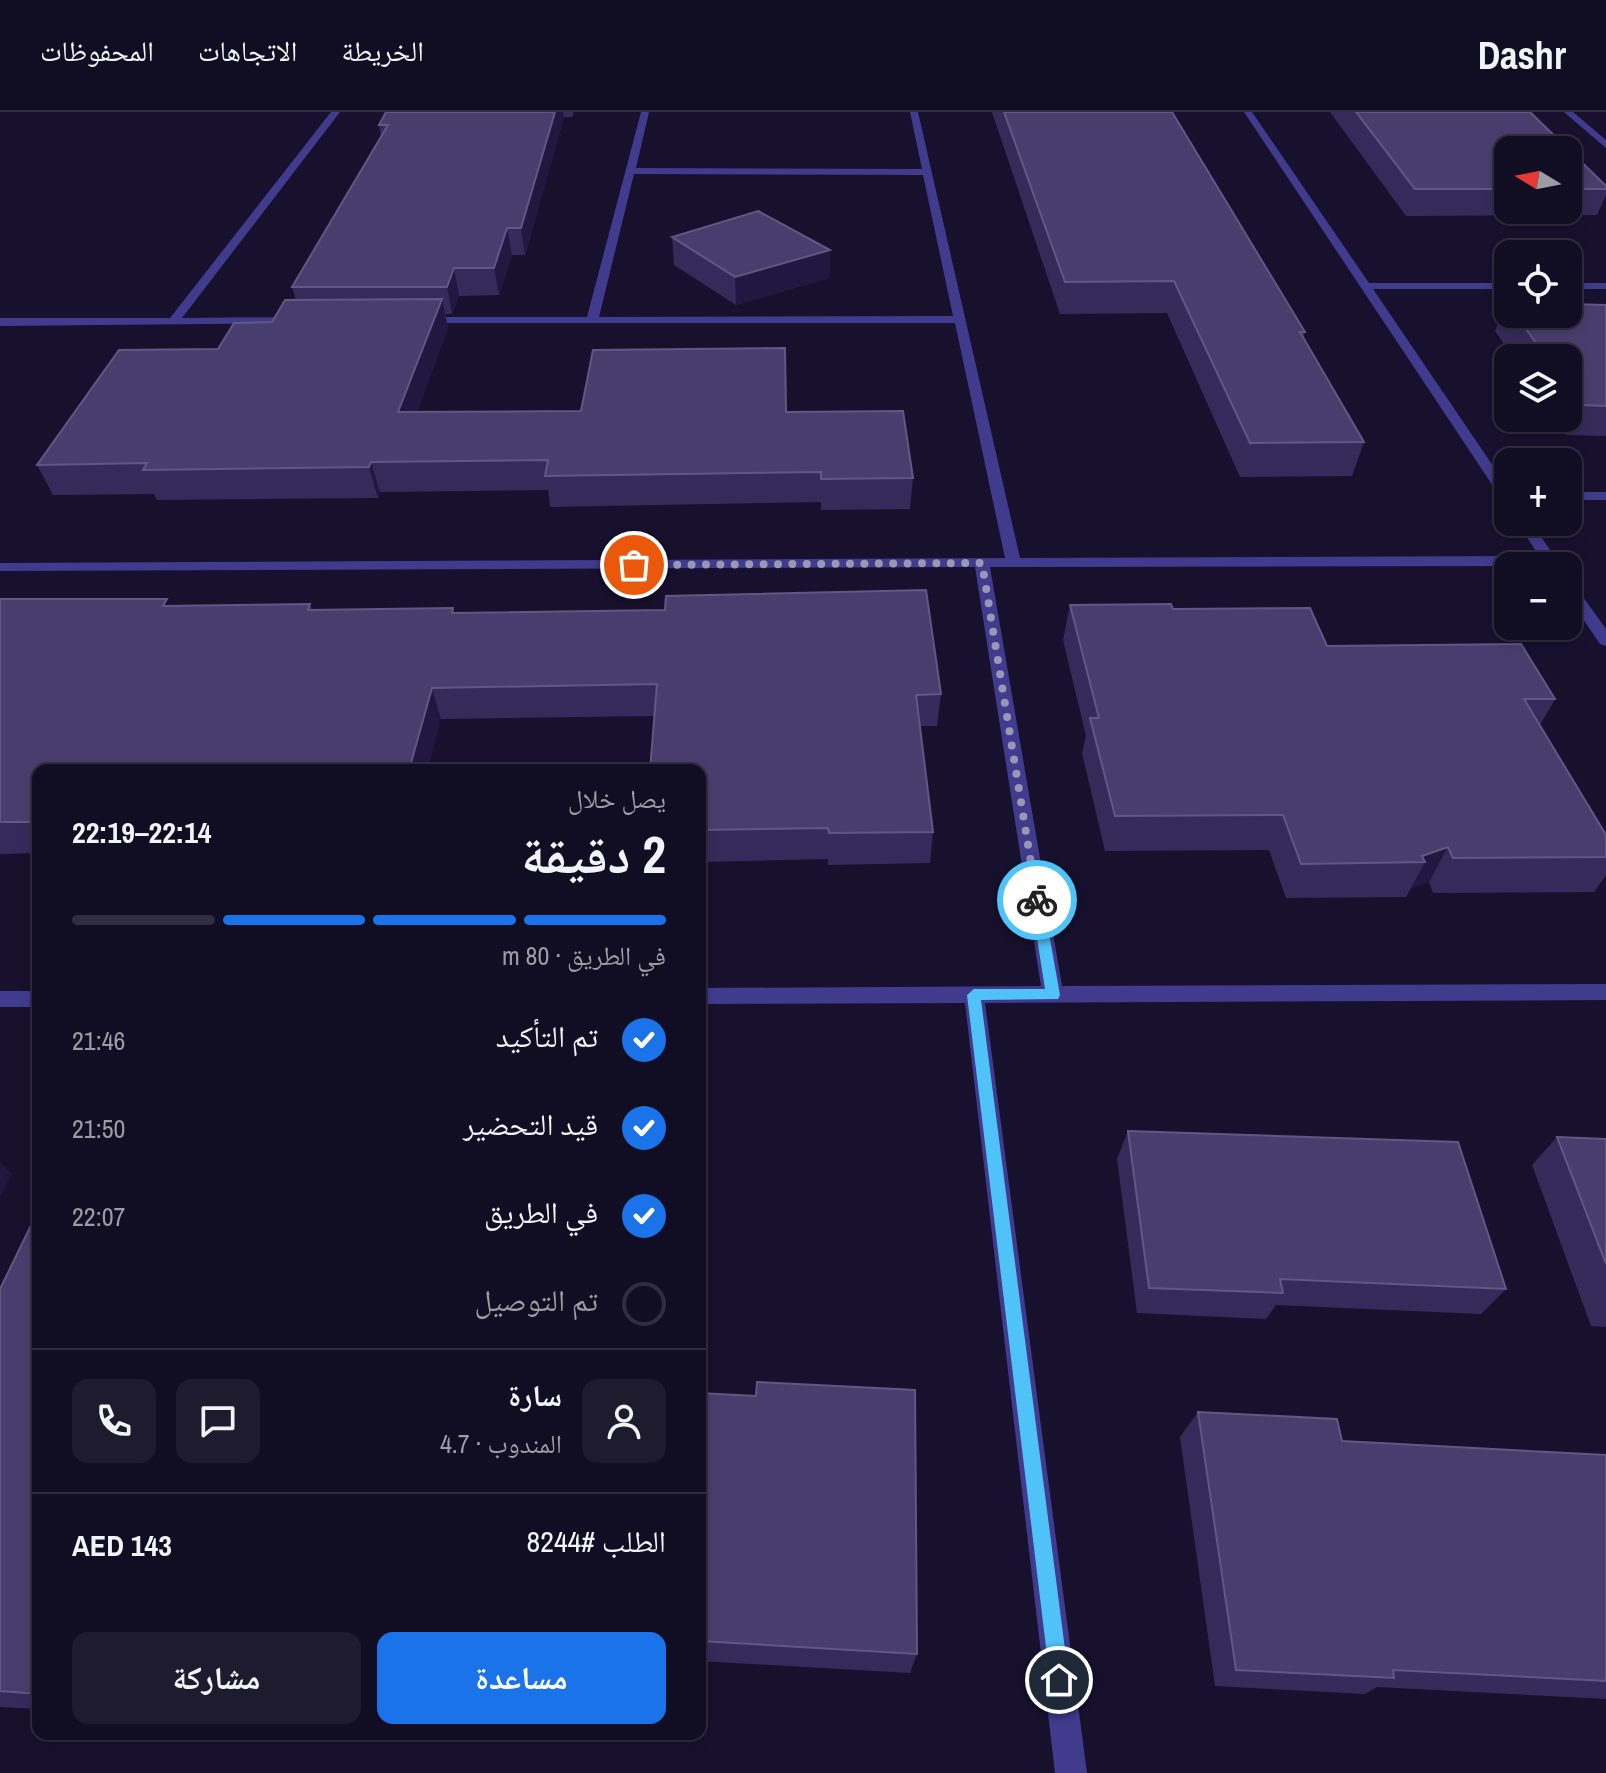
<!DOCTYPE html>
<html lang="ar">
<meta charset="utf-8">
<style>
:root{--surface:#110d22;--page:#1e1b2f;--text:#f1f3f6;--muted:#9c9ca5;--line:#302d40;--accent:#1a73e8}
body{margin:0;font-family:"Archivo Narrow","Noto Naskh Arabic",sans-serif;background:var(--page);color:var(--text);direction:rtl;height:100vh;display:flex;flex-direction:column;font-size:30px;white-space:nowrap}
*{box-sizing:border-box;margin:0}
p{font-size:26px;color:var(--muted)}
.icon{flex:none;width:44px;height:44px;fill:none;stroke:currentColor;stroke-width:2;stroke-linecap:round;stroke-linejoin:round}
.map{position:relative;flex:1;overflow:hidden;direction:ltr}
.panel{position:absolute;left:32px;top:652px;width:674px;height:976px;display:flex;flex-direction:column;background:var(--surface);border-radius:16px;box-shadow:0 4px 12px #0003,0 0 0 2px var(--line);direction:rtl}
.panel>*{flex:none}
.needle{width:52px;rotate:280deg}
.buttons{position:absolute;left:1494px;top:24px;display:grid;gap:16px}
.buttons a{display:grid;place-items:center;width:88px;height:88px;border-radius:16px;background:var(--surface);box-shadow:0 4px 12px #0003,0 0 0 2px var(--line);font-size:40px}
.pin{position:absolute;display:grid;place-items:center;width:68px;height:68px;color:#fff;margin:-34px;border:4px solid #fff;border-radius:50%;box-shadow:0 2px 8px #0007}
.courier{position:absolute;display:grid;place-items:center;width:80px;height:80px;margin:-40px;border:6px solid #4fc3f7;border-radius:50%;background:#fff;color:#222;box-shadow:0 2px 10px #0007}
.summary em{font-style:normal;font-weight:700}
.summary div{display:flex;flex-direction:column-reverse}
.summary{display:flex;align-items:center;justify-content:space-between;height:136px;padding:0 40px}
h1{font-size:52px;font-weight:700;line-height:60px}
.bar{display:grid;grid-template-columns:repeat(4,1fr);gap:12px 8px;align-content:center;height:96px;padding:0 40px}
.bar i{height:10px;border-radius:6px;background:var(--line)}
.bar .current{background:var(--accent)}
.bar p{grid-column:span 4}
.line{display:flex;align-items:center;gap:20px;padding:0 40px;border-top:2px solid var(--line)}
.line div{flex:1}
.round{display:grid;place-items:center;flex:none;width:84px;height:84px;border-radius:16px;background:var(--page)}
ol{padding:0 40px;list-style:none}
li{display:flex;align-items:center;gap:24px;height:88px}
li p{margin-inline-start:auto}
li .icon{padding:8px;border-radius:50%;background:var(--accent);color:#fff;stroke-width:4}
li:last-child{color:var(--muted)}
li i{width:44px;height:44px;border:4px solid var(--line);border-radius:50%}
.primary-button{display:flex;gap:16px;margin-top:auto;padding:16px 40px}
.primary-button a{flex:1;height:92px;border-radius:16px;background:var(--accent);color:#fff;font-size:32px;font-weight:700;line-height:92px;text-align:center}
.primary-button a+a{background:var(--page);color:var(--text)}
header{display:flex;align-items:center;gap:48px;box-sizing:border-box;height:112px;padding:0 40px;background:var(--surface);border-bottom:2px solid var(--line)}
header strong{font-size:38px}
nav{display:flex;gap:44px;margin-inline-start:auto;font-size:28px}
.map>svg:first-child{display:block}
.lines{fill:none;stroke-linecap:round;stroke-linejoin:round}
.street{fill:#413b8e;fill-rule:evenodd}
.wall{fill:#352b5b;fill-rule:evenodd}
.shaded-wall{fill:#211842}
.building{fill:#483e6d;stroke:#605784;stroke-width:2}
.route{fill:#4fc3f7}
.done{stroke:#9c96b6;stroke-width:8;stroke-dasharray:0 14.4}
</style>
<header>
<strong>Dashr</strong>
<nav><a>الخريطة</a><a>الاتجاهات</a><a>المحفوظات</a></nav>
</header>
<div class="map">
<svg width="1606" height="1661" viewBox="0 0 1606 1661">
<rect width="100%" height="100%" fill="#17112e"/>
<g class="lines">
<!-- street -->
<path class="street" d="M331,0H340L182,206L300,205L304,207V211L0,214V206H170Z
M641,0H649L636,56L922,57L910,0H918L1020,446L1539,444L1517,410H1531L1561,454L990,455L1062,874L1606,872V888L985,891L1087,1661H1055L965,891L700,892V876L1041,874L975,455L0,459V451L1005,446L955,211H416V207L420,205H587ZM634,62L923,63L953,204L599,205Z
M1244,0H1252L1369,171H1508V177H1373L1508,376V390L1501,386Z
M1564,0H1573L1606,28V36Z
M1568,171H1606V177H1568Z
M1568,380H1606V388H1568Z
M1568,469L1573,471L1606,517V534L1600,532L1568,485Z
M0,879H38V895H0Z"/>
</g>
<!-- wall -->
<path class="wall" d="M386,0H574L572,5H564L525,143H512L499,183L459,184L452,202H445L448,216L417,300H786L913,366L910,397L821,398V390L550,395L548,378L380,380L378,386L157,388L154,382L53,383L37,353L218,237L272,210L296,188L292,175L381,25L379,13Z
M992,0H1172L1305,220L1303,226L1364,330L1352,364L1240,365L1167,201L1060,202Z
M1330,0H1530L1606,74V83L1597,103L1406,104ZM1508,38H1568V98H1508Z
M672,125L830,138L829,166L736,193L674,153Z
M1507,191L1508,202H1568L1606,193V324L1566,323L1554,306H1568V246H1514L1495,219Z
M0,487L170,494L310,492L312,498L453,496L454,501L941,582L937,614H920L933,720L930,751L828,753V747L700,750V658L654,604L441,607L38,658V741L0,742Z
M1070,493L1173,497L1555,587L1540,613L1606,723V763L1594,780L1433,781L1429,770L1411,776L1406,785L1286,786L1269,738L1105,739L1082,641L1086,624L1063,528Z
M1128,1019L1506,1177L1481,1202L1276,1193L1266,1207L1137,1201L1117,1047Z
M1557,1025L1606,1027V1215L1591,1214L1532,1053Z
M38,1099V1597L0,1595V1177Z
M700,1281L917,1542L910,1561L700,1549Z
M1198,1300L1342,1329L1606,1343V1587L1377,1575L1365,1582L1215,1574L1180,1325Z"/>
<!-- shaded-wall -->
<path class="shaded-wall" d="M555,0H563L564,5L525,143L521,116Z
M507,116L512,143L499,183L494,156Z
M830,138L829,166L736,193L735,165Z
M454,156L459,184L452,202L447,175Z
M442,187L448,216L406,330L398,300Z
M371,350L380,380L378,386L369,355Z
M432,576L441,607L428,658H409Z
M1448,735L1429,770L1411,776L1425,750L1422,744Z
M0,1050L12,1062L0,1085Z"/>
<!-- building -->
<path class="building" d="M386,0H555L521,116H507L494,156H454L447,175H292L388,13H379Z
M1004,0H1172L1305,220H1300L1364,330L1250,331L1174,169L1065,170Z
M1356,0H1530L1606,74V77H1568V38H1508V77H1415Z
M758,99L830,138L735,165L672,125Z
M442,187L398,300L581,299L593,238L785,236L786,300L903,299L913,366L821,367V360L545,364L548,348L371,350L369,355L143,358L147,351L37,353L119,238L218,237L234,211L272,210L285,188Z
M1568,192L1606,193V294L1581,293L1568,275V246H1547L1515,202H1568Z
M926,478L941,582L916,583L933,720L829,721L828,716L700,718V658H650L657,572L432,576L409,658H38V710H0V487H167L163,494L310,492L308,498L453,496L452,501L665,498L666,484Z
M1171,492L1173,497L1310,496L1327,534L1521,532L1555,587H1524L1606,723V745L1453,746L1448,735L1422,744L1425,750L1301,752L1283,703L1115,704L1090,606H1099L1070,493Z
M1128,1019L1458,1030L1506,1177L1280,1167L1283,1181L1149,1176Z
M1557,1025L1606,1027V1152Z
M38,1099V1582L0,1579V1177Z
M757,1270L915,1278L917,1542L700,1529V1281L756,1284Z
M1198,1300L1337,1307L1342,1329L1606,1343V1569L1393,1558L1394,1566L1236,1558Z"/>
<!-- route -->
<path class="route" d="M1037,783L1043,788L1060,883L1058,887L981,888L1069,1568L1066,1574L1059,1577L1053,1574L1050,1568L967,883L974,877H1045L1031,788Z"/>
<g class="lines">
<!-- done -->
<path class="done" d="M634,453L982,451L1037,788"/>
</g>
</svg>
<div class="buttons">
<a><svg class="needle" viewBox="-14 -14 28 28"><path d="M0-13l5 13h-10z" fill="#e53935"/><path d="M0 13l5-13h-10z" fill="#9c9ca5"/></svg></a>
<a><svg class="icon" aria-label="locate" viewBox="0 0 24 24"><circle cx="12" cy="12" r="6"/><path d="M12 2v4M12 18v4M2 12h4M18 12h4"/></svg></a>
<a><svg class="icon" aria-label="layers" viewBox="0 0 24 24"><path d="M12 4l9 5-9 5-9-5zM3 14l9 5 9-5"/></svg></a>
<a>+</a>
<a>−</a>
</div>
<div class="pin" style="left:634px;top:453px;background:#ea580c"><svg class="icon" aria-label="bag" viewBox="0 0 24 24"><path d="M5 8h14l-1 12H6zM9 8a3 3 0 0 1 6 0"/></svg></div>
<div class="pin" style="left:1059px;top:1568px;background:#1f2937"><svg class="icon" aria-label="home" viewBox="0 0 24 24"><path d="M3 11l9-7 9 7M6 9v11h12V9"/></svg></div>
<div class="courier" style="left:1037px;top:788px"><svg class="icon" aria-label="bike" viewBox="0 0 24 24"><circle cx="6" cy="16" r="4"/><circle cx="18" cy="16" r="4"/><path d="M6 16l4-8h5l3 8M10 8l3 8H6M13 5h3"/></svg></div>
<section class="panel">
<div class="summary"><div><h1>2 دقيقة</h1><p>يصل خلال</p></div><em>22:14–22:19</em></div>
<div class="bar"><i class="current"></i><i class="current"></i><i class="current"></i><i></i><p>في الطريق · 80 m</p></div>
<ol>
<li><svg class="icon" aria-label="check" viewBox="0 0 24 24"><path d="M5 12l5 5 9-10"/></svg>تم التأكيد<p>21:46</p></li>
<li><svg class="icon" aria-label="check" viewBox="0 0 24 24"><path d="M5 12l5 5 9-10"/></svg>قيد التحضير<p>21:50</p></li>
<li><svg class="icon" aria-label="check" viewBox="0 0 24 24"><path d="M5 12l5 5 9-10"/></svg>في الطريق<p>22:07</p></li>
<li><i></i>تم التوصيل</li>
</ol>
<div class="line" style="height:144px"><a class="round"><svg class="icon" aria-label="person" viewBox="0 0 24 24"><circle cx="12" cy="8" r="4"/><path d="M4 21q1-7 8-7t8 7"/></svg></a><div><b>سارة</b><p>المندوب · 4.7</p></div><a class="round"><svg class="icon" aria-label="chat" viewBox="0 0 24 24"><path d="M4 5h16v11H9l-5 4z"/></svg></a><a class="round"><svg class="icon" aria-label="phone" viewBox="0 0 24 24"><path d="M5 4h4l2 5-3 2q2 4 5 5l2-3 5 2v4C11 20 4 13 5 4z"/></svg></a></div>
<div class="line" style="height:104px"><div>الطلب #8244</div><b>AED 143</b></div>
<div class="primary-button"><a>مساعدة</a><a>مشاركة</a></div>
</section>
</div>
